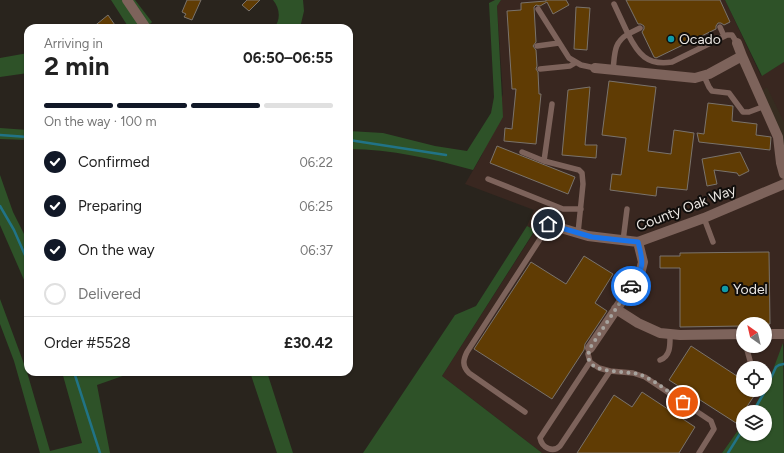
<!DOCTYPE html>
<meta charset="utf-8">
<style>
:root{--surface:#fff;--page:#f2f2f2;--text:#222;--muted:#767676;--line:#e0e0e0;--accent:#111827}
body{margin:0;font-family:Figtree,sans-serif;background:var(--page);color:var(--text);height:100vh;display:flex;flex-direction:column;font-size:15px;white-space:nowrap}
*{box-sizing:border-box;margin:0}
p{font-size:13px;color:var(--muted)}
.icon{flex:none;width:22px;height:22px;fill:none;stroke:currentColor;stroke-width:2;stroke-linecap:round;stroke-linejoin:round}
.map{position:relative;flex:1;overflow:hidden}
.drawer{position:absolute;left:24px;top:24px;width:329px;height:352px;display:flex;flex-direction:column;background:var(--surface);border-radius:12px;box-shadow:0 1px 3px #0004}
.drawer>*{flex:none}
.needle{width:26px;rotate:326deg}
.fabs{position:absolute;left:736px;top:317px;display:grid;gap:8px}
.fabs a{display:grid;place-items:center;width:36px;height:36px;border-radius:50%;background:var(--surface);box-shadow:0 1px 3px #0004;font-size:20px}
.pin{position:absolute;display:grid;place-items:center;width:34px;height:34px;color:#fff;margin:-17px;border:2px solid #fff;border-radius:50%;box-shadow:0 1px 4px #0007}
.courier{position:absolute;display:grid;place-items:center;width:40px;height:40px;margin:-20px;border:3px solid #1a73e8;border-radius:50%;background:#fff;color:#222;box-shadow:0 1px 5px #0007}
.overview em{font-style:normal;font-weight:700}
.overview div{display:flex;flex-direction:column-reverse}
.overview{display:flex;align-items:center;justify-content:space-between;height:68px;padding:0 20px}
h1{font-size:26px;font-weight:700;line-height:30px}
.bar{display:grid;grid-template-columns:repeat(4,1fr);gap:6px 4px;align-content:center;height:48px;padding:0 20px}
.bar i{height:5px;border-radius:3px;background:var(--line)}
.bar .active{background:var(--accent)}
.bar p{grid-column:span 4}
.line{display:flex;align-items:center;gap:10px;padding:0 20px;border-top:1px solid var(--line)}
.line div{flex:1}
ol{padding:0 20px;list-style:none}
li{display:flex;align-items:center;gap:12px;height:44px}
li p{margin-inline-start:auto}
li .icon{padding:4px;border-radius:50%;background:var(--accent);color:#fff;stroke-width:4}
li:last-child{color:var(--muted)}
li i{width:22px;height:22px;border:2px solid var(--line);border-radius:50%}
.map>svg:first-child{display:block}
.built{fill:#362c20}
.industrial{fill:#392720;fill-rule:evenodd}
.green{fill:#2e5228}
.lines{fill:none;stroke-linecap:round;stroke-linejoin:round}
.stream{stroke:#217386;stroke-width:2.5}
.building{fill:#603c04;stroke:#7a736c}
.service{stroke:#7d635b;stroke-width:5.5}
.minor{stroke:#7d635b;stroke-width:10}
.done{stroke:#a7a39e;stroke-width:4;stroke-dasharray:0 7.2}
.route{stroke:#1a73e8;stroke-width:5}
.culture-dot{fill:#0f9aa8;stroke:#100d0b;stroke-width:1.5}
.labels{text-anchor:middle;dominant-baseline:central;stroke-width:4;stroke-linejoin:round;paint-order:stroke}
.poi-label{font-size:14px;fill:#ebe7e3;stroke:#100d0b;text-anchor:start}
.street-label{font-size:14px;fill:#ebe7e3;stroke:#100d0b}
</style>
<div class="map">
<svg width="784" height="453" viewBox="0 0 784 453">
<rect width="100%" height="100%" fill="#29241d"/>
<!-- built -->
<path class="built" d="M784,62V174L758,93Z"/>
<!-- industrial -->
<path class="industrial" d="M501,0H725L761,76L784,62V122L767,87L759,93L778,137L784,174V343L765,390V368H743V390H765L751,412H743V425L742,427L741,426L722,453H542L442,376L535,231L527,226L534,210L465,184L482,155L503,94L497,6ZM743,324H765V346H743Z"/>
<!-- green -->
<path class="green" d="M111,0H135L152,22L146,28H129Z
M273,0H303L304,11L300,28H274C281,20 280,8 273,0Z
M495,0H501L497,6L503,117L473,170C433,159 391,149 349,149V131L383,133L435,146L467,151L491,113L494,97L489,3Z
M725,0H784V62L762,76Z
M28,53V73L0,77V58Z
M0,128L28,130V140L0,139Z
M0,175L13,212L28,242V289L0,225Z
M527,226L535,230L442,376L542,453H363L455,315L476,306Z
M0,299L27,372L50,451L82,443L62,372H88L89,376L104,372H134L97,385L110,453H40L14,361L0,324Z
M783,343L784,453H722L741,426L742,427L743,425V434H765V412H751L768,383Z
M250,372H267L293,453H277Z"/>
<g class="lines">
<!-- stream -->
<path class="stream" d="M0,135L28,137
M349,140L446,155
M0,206L14,230L28,262
M74,372L100,453
M753,412L764,393L776,367L779,365L784,364
M728,453L743,429"/>
</g>
<!-- building -->
<path class="building" d="M187,0H201L192,20L184,17L186,14L182,12Z
M247,0H260L249,11L242,5Z
M546,0H566L569,5L553,14L547,2L540,6L536,5L534,7L536,42L533,46L536,50L537,66L536,69L538,72L539,94H541L536,144L504,141L505,128L512,129L516,89H512L507,11L521,10V3L546,1Z
M626,0H720L730,22L724,25L721,23H718L716,26V29L656,58L654,57L642,32L644,29V26L641,24H638Z
M576,7L590,8L587,50L574,49Z
M108,15L117,28H92Z
M609,81L656,87L648,151L671,154L674,130L694,133L687,190L657,187L656,196L610,190L612,174L621,175L626,138L602,135Z
M590,87L585,145H597L596,158L562,155L568,90Z
M708,103L733,106L732,121L757,124L756,135L771,137L770,150L699,142L697,133L704,134Z
M497,146L575,177L568,194L490,163Z
M740,152L749,171L739,176L737,173L714,170L717,184L707,186L702,159Z
M769,252L770,324H743V326L680,327V268H660V256H680V253Z
M584,256L613,274L595,303L607,311L585,344L584,350L552,399L474,349L531,262L566,284Z
M691,346L743,380V390H758L736,423L669,380Z
M642,392L695,427L679,453H577L614,395L632,407Z"/>
<g class="lines">
<!-- service -->
<path class="service" d="M614,4L628,34L640,28
M538,9L569,58L581,65L595,68
M720,27L724,36
M537,46L559,43
M540,69L570,66L575,63
M613,70C615,54 613,43 628,34C638,54 647,66 672,62L727,35H732L737,43
M704,76L709,87L712,91L729,93L743,112H749L765,106
M552,104L544,161L579,170L582,173L583,184L578,233
M522,152L544,161
M488,179L563,209H581
M704,218L713,242
M623,241L627,209
M746,346L752,368
M590,348L588,354L590,362L540,438C542,448 553,453 560,446L610,371L599,368L590,362
M660,360C671,356 670,344 670,335
M610,371L633,373L645,377L711,421L714,429L699,453
M525,412L469,373C462,366 463,360 467,352L544,233L548,224"/>
<!-- minor -->
<path class="minor" d="M127,0L146,28
M737,43L742,56
M595,68L695,78L709,74L742,56L778,137L781,163L784,174
M537,221L588,236L638,242L704,218L784,184
M616,309L638,323L660,333L680,335L743,334
M765,334H784
M590,348L640,274L643,262L638,242"/>
</g>
<g class="lines">
<!-- done -->
<path class="done" d="M631,286L590,348C579,377 626,369 641,375C656,381 670,393 683,402"/>
<!-- route -->
<path class="route" d="M548,224L592,237L638,242C644,263 644,268 631,286"/>
</g>
<!-- markers -->
<g class="culture-dot">
<circle cx="671" cy="39" r="4"/>
<circle cx="725" cy="289" r="4"/>
</g>
<g class="labels">
<!-- poi labels -->
<g class="poi-label">
<text x="679" y="39">Ocado</text>
<text x="733" y="289">Yodel</text>
</g>
<!-- street labels -->
<g class="street-label">
<text transform="translate(686 208) rotate(-21)">County Oak Way</text>
</g>
</g>
</svg>
<div class="fabs">
<a><svg class="needle" viewBox="-14 -14 28 28"><path d="M0-13l5 13h-10z" fill="#e53935"/><path d="M0 13l5-13h-10z" fill="#767676"/></svg></a>
<a><svg class="icon" aria-label="locate" viewBox="0 0 24 24"><circle cx="12" cy="12" r="6"/><path d="M12 2v4M12 18v4M2 12h4M18 12h4"/></svg></a>
<a><svg class="icon" aria-label="layers" viewBox="0 0 24 24"><path d="M12 4l9 5-9 5-9-5zM3 14l9 5 9-5"/></svg></a>
</div>
<div class="pin" style="left:683px;top:402px;background:#ea580c"><svg class="icon" aria-label="bag" viewBox="0 0 24 24"><path d="M5 8h14l-1 12H6zM9 8a3 3 0 0 1 6 0"/></svg></div>
<div class="pin" style="left:548px;top:224px;background:#1f2937"><svg class="icon" aria-label="home" viewBox="0 0 24 24"><path d="M3 11l9-7 9 7M6 9v11h12V9"/></svg></div>
<div class="courier" style="left:631px;top:286px"><svg class="icon" aria-label="car" viewBox="0 0 24 24"><path d="M5 17H2v-5l4-1 3-4h7l3 4 3 1v5h-3M9 17h6M6 11h13"/><circle cx="7" cy="17" r="2"/><circle cx="17" cy="17" r="2"/></svg></div>
<section class="drawer">
<div class="overview"><div><h1>2 min</h1><p>Arriving in</p></div><em>06:50–06:55</em></div>
<div class="bar"><i class="active"></i><i class="active"></i><i class="active"></i><i></i><p>On the way · 100 m</p></div>
<ol>
<li><svg class="icon" aria-label="check" viewBox="0 0 24 24"><path d="M5 12l5 5 9-10"/></svg>Confirmed<p>06:22</p></li>
<li><svg class="icon" aria-label="check" viewBox="0 0 24 24"><path d="M5 12l5 5 9-10"/></svg>Preparing<p>06:25</p></li>
<li><svg class="icon" aria-label="check" viewBox="0 0 24 24"><path d="M5 12l5 5 9-10"/></svg>On the way<p>06:37</p></li>
<li><i></i>Delivered</li>
</ol>
<div class="line" style="height:52px"><div>Order #5528</div><b>£30.42</b></div>
</section>
</div>
